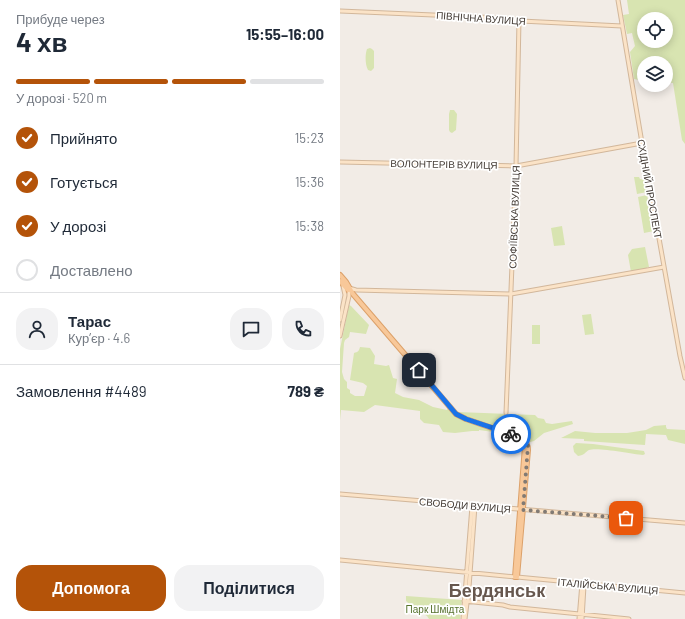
<!DOCTYPE html>
<html lang="uk">
<meta charset="utf-8">
<style>
:root{--surface:#fff;--page:#f2f2f3;--text:#1f2937;--muted:#747a83;--line:#e0e1e3;--accent:#b45309}
body{margin:0;font-family:Barlow,sans-serif;background:var(--page);color:var(--text);height:100vh;display:flex;flex-direction:column;font-size:15px;white-space:nowrap}
*{box-sizing:border-box;margin:0}
p{font-size:13px;color:var(--muted)}
.icon{flex:none;width:22px;height:22px;fill:none;stroke:currentColor;stroke-width:2;stroke-linecap:round;stroke-linejoin:round}
.map{position:relative;flex:1;overflow:hidden}
.sheet{display:flex;flex-direction:column;background:var(--surface);width:340px}
.sheet>*{flex:none}
.controls{position:absolute;left:297px;top:12px;display:grid;gap:8px}
.controls a{display:grid;place-items:center;width:36px;height:36px;border-radius:50%;background:var(--surface);box-shadow:0 2px 10px #0003;font-size:20px}
.pin{position:absolute;display:grid;place-items:center;width:34px;height:34px;color:#fff;margin:-17px;border-radius:8px;box-shadow:0 2px 6px #0006}
.courier{position:absolute;display:grid;place-items:center;width:40px;height:40px;margin:-20px;border:3px solid #1a73e8;border-radius:50%;background:#fff;color:#222;box-shadow:0 1px 5px #0007}
.summary em{font-style:normal;font-weight:700}
.summary div{display:flex;flex-direction:column-reverse}
.summary{display:flex;align-items:center;justify-content:space-between;height:68px;padding:0 16px}
h1{font-size:26px;font-weight:700;line-height:30px}
.bar{display:grid;grid-template-columns:repeat(4,1fr);gap:6px 4px;align-content:center;height:48px;padding:0 16px}
.bar i{height:5px;border-radius:3px;background:var(--line)}
.bar .current{background:var(--accent)}
.bar p{grid-column:span 4}
.line{display:flex;align-items:center;gap:10px;padding:0 16px;border-top:1px solid var(--line)}
.line div{flex:1}
.round{display:grid;place-items:center;flex:none;width:42px;height:42px;border-radius:16px;background:var(--page)}
ol{padding:0 16px;list-style:none}
li{display:flex;align-items:center;gap:12px;height:44px}
li p{margin-inline-start:auto}
li .icon{padding:4px;border-radius:50%;background:var(--accent);color:#fff;stroke-width:4}
li:last-child{color:var(--muted)}
li i{width:22px;height:22px;border:2px solid var(--line);border-radius:50%}
.cta{display:flex;gap:8px;margin-top:auto;padding:8px 16px}
.cta a{flex:1;height:46px;border-radius:16px;background:var(--accent);color:#fff;font-size:16px;font-weight:700;line-height:46px;text-align:center}
.cta a+a{background:var(--page);color:var(--text)}
main{display:flex;flex:1;min-height:0}
.map>svg:first-child{display:block}
.green{fill:#d8e4b1;fill-rule:evenodd}
.lines{fill:none;stroke-linecap:round;stroke-linejoin:round}
.secondary-casing{stroke:#d2b79b;stroke-width:5}
.primary-casing{stroke:#dca16a;stroke-width:6}
.secondary{stroke:#fbe3c7;stroke-width:3}
.primary{stroke:#f8c899;stroke-width:4}
.done{stroke:#817a74;stroke-width:4;stroke-dasharray:0 7.2}
.route{stroke:#1a73e8;stroke-width:5}
.labels{text-anchor:middle;dominant-baseline:central;stroke-width:3.5;stroke-linejoin:round;paint-order:stroke}
.street-label{font-size:10px;fill:#443c36;stroke:#fff}
.park-label{font-size:10px;fill:#56722d;stroke:#fff}
.town-label{font-size:18px;font-weight:bold;fill:#66574e;stroke:#fff}
</style>
<main>
<section class="sheet">
<div class="summary"><div><h1>4 хв</h1><p>Прибуде через</p></div><em>15:55–16:00</em></div>
<div class="bar"><i class="current"></i><i class="current"></i><i class="current"></i><i></i><p>У дорозі · 520 m</p></div>
<ol>
<li><svg class="icon" aria-label="check" viewBox="0 0 24 24"><path d="M5 12l5 5 9-10"/></svg>Прийнято<p>15:23</p></li>
<li><svg class="icon" aria-label="check" viewBox="0 0 24 24"><path d="M5 12l5 5 9-10"/></svg>Готується<p>15:36</p></li>
<li><svg class="icon" aria-label="check" viewBox="0 0 24 24"><path d="M5 12l5 5 9-10"/></svg>У дорозі<p>15:38</p></li>
<li><i></i>Доставлено</li>
</ol>
<div class="line" style="height:72px"><a class="round"><svg class="icon" aria-label="person" viewBox="0 0 24 24"><circle cx="12" cy="8" r="4"/><path d="M4 21q1-7 8-7t8 7"/></svg></a><div><b>Тарас</b><p>Кур’єр · 4.6</p></div><a class="round"><svg class="icon" aria-label="chat" viewBox="0 0 24 24"><path d="M4 5h16v11H9l-5 4z"/></svg></a><a class="round"><svg class="icon" aria-label="phone" viewBox="0 0 24 24"><path d="M5 4h4l2 5-3 2q2 4 5 5l2-3 5 2v4C11 20 4 13 5 4z"/></svg></a></div>
<div class="line" style="height:52px"><div>Замовлення #4489</div><b>789 ₴</b></div>
<div class="cta"><a>Допомога</a><a>Поділитися</a></div>
</section>
<div class="map">
<svg width="345" height="619" viewBox="0 0 345 619">
<rect width="100%" height="100%" fill="#f2ece6"/>
<!-- green -->
<path class="green" d="M287,0H345V144L342,140L333,83L326,82V63H304V81L294,79L290,52L295,46L292,33L287,34L283,15L289,14ZM304,19H326V41H304Z
M30,48L32,49L34,51V68L31,71L28,70C25,65 25,54 27,49Z
M110,110H114L117,114L116,130L112,133L110,132L109,130V114Z
M294,177H299L300,179L305,180L307,192L297,194Z
M307,195L314,231L304,233L298,197Z
M222,226L225,245L214,246L211,228Z
M305,247L309,267H307V269L291,272L288,255L292,249Z
M9,305L11,306L29,325L26,334L10,332L9,337L5,340L4,343L2,372L4,379L7,382V388L10,390V393L15,396H24L27,386L23,383L10,380L14,353C18,352 19,351 20,347L30,348L35,356L34,364L46,366L49,365L53,378L57,379L55,393L63,397L79,400L93,407L107,410L108,408L112,411L180,439L182,443V447L170,446V443L164,436L153,434V432L139,430V431H132L115,433L103,432L99,425L84,423L80,419V411L35,405L24,412L1,410L0,420V349Z
M251,314L254,334L245,335L242,315Z
M192,325H200V344H192Z
M117,412L195,415L198,418L204,419L206,423L212,424L232,421L233,424L204,433L194,441L190,442L186,437L127,418Z
M326,425V427L327,429L345,430V444L328,440L326,435L306,434L305,445L244,441V439L221,438L235,431L255,433H287L306,430L314,426Z
M236,443L253,444L304,451L305,454L303,455C291,454 258,447 249,450C245,452 245,455 238,456L234,452L233,446Z
M66,596L122,600L120,619H89L87,616L75,609L66,601Z"/>
<g class="lines">
<!-- secondary casing -->
<g class="secondary-casing">
<path id="secondary" d="M278,0L302,143L340,356L345,378
M0,11L140,17L175,19L181,21L282,26
M0,162L176,166L302,143
M9,288L16,290L171,294L324,267
M0,320L5,295L3,286
M0,336L9,296V288
M166,413L176,166L179,20
M0,494L345,523
M0,560L175,577
M177,577L345,593
M242,583L244,586L242,619
M124,601L163,605L170,607L289,619
M123,619L132,506
M125,619L127,603L128,601L135,506
M239,619L242,583"/>
</g>
<!-- primary casing -->
<g class="primary-casing">
<path id="primary" d="M0,275L6,282L13,294L116,414L126,419L181,438C186,441 188,444 188,450L177,577H175L185,446L184,439
M0,281L8,290"/>
</g>
<!-- secondary -->
<use href="#secondary" class="secondary"/>
<!-- primary -->
<use href="#primary" class="primary"/>
</g>
<g class="lines">
<!-- done -->
<path class="done" d="M171,434C178,437 186,438 188,446L183,510L286,518"/>
<!-- route -->
<path class="route" d="M79,370L116,414L126,419L171,434"/>
</g>
<g class="labels">
<!-- street labels -->
<g class="street-label">
<text transform="translate(141 18) rotate(4)">ПІВНІЧНА ВУЛИЦЯ</text>
<text transform="translate(104 164) rotate(1)">ВОЛОНТЕРІВ ВУЛИЦЯ</text>
<text transform="translate(310 189) rotate(80)">СХІДНИЙ ПРОСПЕКТ</text>
<text transform="translate(174 217) rotate(-88)">СОФІЇВСЬКА ВУЛИЦЯ</text>
<text transform="translate(125 505) rotate(5)">СВОБОДИ ВУЛИЦЯ</text>
<text transform="translate(268 586) rotate(5)">ІТАЛІЙСЬКА ВУЛИЦЯ</text>
</g>
<!-- park labels -->
<g class="park-label">
<text x="95" y="609">Парк Шмідта</text>
</g>
<!-- town labels -->
<g class="town-label">
<text x="157" y="590">Бердянськ</text>
</g>
</g>
</svg>
<div class="controls">
<a><svg class="icon" aria-label="locate" viewBox="0 0 24 24"><circle cx="12" cy="12" r="6"/><path d="M12 2v4M12 18v4M2 12h4M18 12h4"/></svg></a>
<a><svg class="icon" aria-label="layers" viewBox="0 0 24 24"><path d="M12 4l9 5-9 5-9-5zM3 14l9 5 9-5"/></svg></a>
</div>
<div class="pin" style="left:286px;top:518px;background:#ea580c"><svg class="icon" aria-label="bag" viewBox="0 0 24 24"><path d="M5 8h14l-1 12H6zM9 8a3 3 0 0 1 6 0"/></svg></div>
<div class="pin" style="left:79px;top:370px;background:#1f2937"><svg class="icon" aria-label="home" viewBox="0 0 24 24"><path d="M3 11l9-7 9 7M6 9v11h12V9"/></svg></div>
<div class="courier" style="left:171px;top:434px"><svg class="icon" aria-label="bike" viewBox="0 0 24 24"><circle cx="6" cy="16" r="4"/><circle cx="18" cy="16" r="4"/><path d="M6 16l4-8h5l3 8M10 8l3 8H6M13 5h3"/></svg></div>
</div>
</main>
